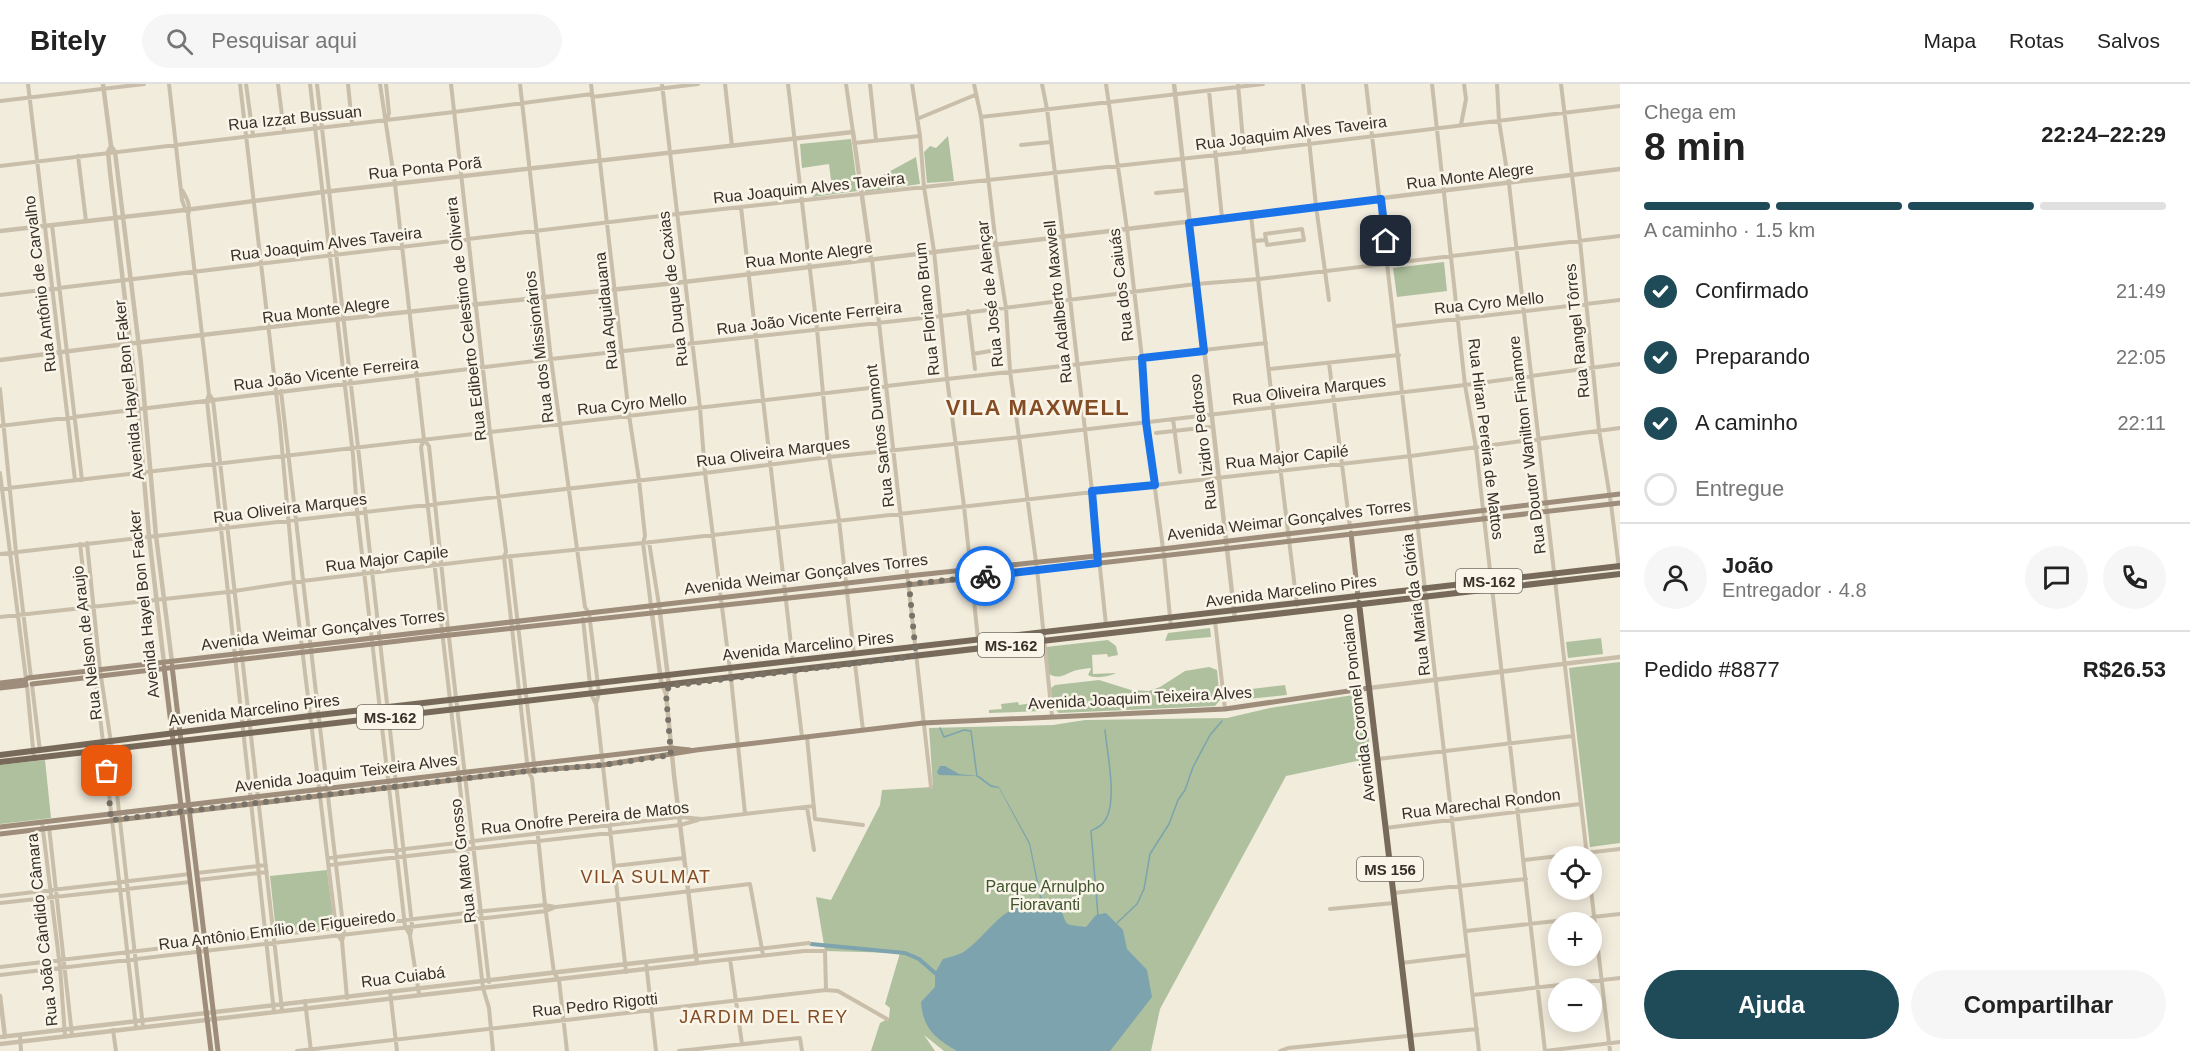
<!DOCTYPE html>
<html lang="pt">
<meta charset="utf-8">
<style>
:root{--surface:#fff;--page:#f6f6f6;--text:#222;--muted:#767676;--line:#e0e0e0;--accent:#1f4a57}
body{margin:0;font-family:Arial,sans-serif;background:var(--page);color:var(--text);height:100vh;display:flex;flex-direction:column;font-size:22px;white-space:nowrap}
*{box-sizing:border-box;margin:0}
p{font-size:20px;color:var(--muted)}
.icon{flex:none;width:33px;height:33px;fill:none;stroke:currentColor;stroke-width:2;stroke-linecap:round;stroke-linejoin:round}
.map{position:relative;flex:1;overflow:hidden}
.panel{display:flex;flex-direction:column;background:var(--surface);width:570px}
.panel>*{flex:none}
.tools{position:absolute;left:1548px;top:762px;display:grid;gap:12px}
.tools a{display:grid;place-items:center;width:54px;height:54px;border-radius:50%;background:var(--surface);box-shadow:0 3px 15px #0003;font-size:30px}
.pin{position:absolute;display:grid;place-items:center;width:51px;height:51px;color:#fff;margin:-26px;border-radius:12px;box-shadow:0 3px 9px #0006}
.courier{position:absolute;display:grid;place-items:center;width:60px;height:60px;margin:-30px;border:4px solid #1a73e8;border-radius:50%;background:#fff;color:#222;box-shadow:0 2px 8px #0007}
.head em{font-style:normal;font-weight:700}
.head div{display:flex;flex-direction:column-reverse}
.head{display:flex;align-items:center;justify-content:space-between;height:102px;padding:0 24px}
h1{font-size:39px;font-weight:700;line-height:45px}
.bar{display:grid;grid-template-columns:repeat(4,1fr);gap:9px 6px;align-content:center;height:72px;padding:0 24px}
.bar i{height:8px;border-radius:4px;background:var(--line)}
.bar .active{background:var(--accent)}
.bar p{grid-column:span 4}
.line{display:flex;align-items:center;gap:15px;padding:0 24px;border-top:2px solid var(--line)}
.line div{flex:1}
.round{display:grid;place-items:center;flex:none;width:63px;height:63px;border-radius:32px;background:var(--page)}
ol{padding:0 24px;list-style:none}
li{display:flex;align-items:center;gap:18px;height:66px}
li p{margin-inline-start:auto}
li .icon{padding:6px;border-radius:50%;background:var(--accent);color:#fff;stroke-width:4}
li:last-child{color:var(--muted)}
li i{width:33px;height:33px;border:3px solid var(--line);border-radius:50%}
.action{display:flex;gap:12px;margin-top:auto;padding:12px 24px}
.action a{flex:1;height:69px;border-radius:36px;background:var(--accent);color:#fff;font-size:24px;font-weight:700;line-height:69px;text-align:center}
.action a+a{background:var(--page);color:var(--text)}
header{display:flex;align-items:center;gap:36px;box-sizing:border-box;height:84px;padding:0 30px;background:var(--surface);border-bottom:2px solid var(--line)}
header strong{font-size:28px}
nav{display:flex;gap:33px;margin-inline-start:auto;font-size:21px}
.search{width:420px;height:54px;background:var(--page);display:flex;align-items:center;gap:15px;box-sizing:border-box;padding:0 21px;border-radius:33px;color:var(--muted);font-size:22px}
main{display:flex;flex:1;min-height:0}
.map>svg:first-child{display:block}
.green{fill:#aec09d}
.water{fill:#7ca3ae}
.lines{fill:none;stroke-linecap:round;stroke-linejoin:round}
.stream{stroke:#7ca3ae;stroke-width:1.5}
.canal{stroke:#7ca3ae;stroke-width:4}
.minor{stroke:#c9bea9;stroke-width:4}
.tertiary{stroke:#c9bea9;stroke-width:4.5}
.secondary{stroke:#9d8d7a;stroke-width:5}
.primary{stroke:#786a5a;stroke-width:6}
.done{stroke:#787268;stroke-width:6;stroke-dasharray:0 10.8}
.route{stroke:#1a73e8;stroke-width:8}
.labels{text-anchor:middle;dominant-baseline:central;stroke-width:5;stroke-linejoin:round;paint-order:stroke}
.shield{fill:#f9f5e9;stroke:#716b63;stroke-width:1.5}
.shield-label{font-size:15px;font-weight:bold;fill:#373029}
.street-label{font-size:16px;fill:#373029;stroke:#f9f5e9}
.park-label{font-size:16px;fill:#3f542d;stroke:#f9f5e9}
.neighbourhood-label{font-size:18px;letter-spacing:1.5px;fill:#844c24;stroke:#f9f5e9}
.district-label{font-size:22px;font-weight:bold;letter-spacing:1.5px;fill:#844c24;stroke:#f9f5e9}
</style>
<header>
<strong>Bitely</strong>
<div class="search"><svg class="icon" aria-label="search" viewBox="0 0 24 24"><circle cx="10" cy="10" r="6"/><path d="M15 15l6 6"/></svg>Pesquisar aqui</div>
<nav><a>Mapa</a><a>Rotas</a><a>Salvos</a></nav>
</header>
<main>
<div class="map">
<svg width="1620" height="967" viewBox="0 0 1620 967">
<rect width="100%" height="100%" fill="#f2ecdd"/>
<!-- green -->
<path class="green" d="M948,52L954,97L927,99L924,68L930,62L936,64Z
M851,55L858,107L812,113L831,96L829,80L802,84L800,60Z
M916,73L920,100L865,108V101Z
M1444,178L1447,207L1397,213L1393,184Z
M1210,544L1211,553L1165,557L1168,549Z
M1601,554L1603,570L1568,574L1566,558Z
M1108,556L1116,562L1118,571L1108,573L1107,570L1092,571L1093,590L1116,589C1108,593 1095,595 1088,591L1091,585L1090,584C1085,585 1081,585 1077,586C1067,588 1061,597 1049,590L1046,563Z
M1620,578V759L1590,763L1569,584Z
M1209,583L1217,586L1220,616L1215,622L1059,629L1053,624L1051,604L1055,601L1099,596L1131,606L1149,607L1160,603L1185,587Z
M1225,600L1227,608L1285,601L1287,611L1228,617Z
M1360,610L1364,613L1371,674L1286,692L1160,925L1151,967H944L924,951L935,967H871L880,939L889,934L890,924L885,920L900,869L825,867L816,813L831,816L880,721L882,706L933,703L929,644L1053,641L1085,636L1227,634L1270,624Z
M1044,617V624L1042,627L989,629V626L1002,625L1001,620L1018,618L1019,621L1032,619V622L1036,621V618Z
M45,676L51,734L0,740V681Z
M327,786L334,842L276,848L270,792Z"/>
<!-- water -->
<path class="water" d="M940,682H945L959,690L979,692L991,701L999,703L1030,759L1041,812L1046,823L1057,819L1060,821C1067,844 1064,840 1086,843L1096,831L1106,829L1123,846L1127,865L1147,886L1152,913L1110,967H957C935,954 923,945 921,918L935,903V889L943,875C950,873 959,871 965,867C993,847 1004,814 1043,823V817L1040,814L1029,760L999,704L991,703L976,692L939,691L937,688Z"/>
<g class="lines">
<!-- stream -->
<path class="stream" d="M940,644L944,653L964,646L971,647L977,692
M1098,832L1091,747C1094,745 1100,743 1103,739C1119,722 1107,669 1105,646
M1117,839L1137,820L1144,805L1150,770L1169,740L1178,716L1185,706L1193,683L1210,651L1222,637"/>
<!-- canal -->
<path class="canal" d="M811,860L905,869L919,875L935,889"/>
<!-- minor -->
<path class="minor" d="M28,0L75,396
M169,0L182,116L186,127
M240,0L280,342L294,498L336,844L337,850L342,857
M246,0L253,51
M278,0L284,47
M310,0L353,371L357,427L405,842L410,851
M317,0L412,841L410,852L419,910
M348,0L352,40
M380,0L395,100L424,356L421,363L483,904L489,924L493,967
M386,0L389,29L387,35
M451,0L490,348L506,468L504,473L528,687L532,694L545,821L554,889L559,896L567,967
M520,0L551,275L585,523L589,529L599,609L596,620
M591,0L629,331L639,396L645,452L643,459L651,522
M662,0L700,324L705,389L731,594L745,729
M725,0L732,62
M788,0L817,245L829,373L839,436L854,571
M846,0L853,48
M870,0L876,56
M912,0L920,52L924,103L934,167L947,295L964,422L978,555
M974,0L981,33L996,161L1006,224L1010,287L1037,485L1052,632
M1042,0L1047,25L1063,153L1092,407L1106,541
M1106,0L1127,145L1142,274L1146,338L1164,472L1171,543
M1238,0L1244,68
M1303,0L1316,122L1329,216
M1366,0L1479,967
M1432,0L1465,301L1476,364L1545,967
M1497,0L1499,37L1509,100L1587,772
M1561,0L1580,157L1599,346L1611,420L1619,484
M1209,7L1222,134
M592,13L698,0
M0,17L144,0
M981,33L1263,0
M917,35L975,11
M1461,41L1466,15L1464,0
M854,59L920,52
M1021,61L1051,58
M78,72L86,137
M0,82L454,28L592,10
M182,106C187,114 191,122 188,131L209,310L207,317L274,928
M1156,109L1186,106
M741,123L793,578
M1251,131C1265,261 1281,391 1297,521
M52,141L82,396
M1302,145L1304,156L1267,161L1265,150Z
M1254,157L1266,156
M872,176L931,703
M0,211L677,130L1244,68L1620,22
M968,227L975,285
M1396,242L1620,216
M973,270L990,267
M1329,279L1350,443
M1269,285L1399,271
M0,305L16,468L31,594
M281,307L344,850L342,857L347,914
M209,310L213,316L282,926
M1173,335L1180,388
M0,342L551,275L941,232L1196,200L1259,195L1620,152
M1156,349L1209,343
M424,356L429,362L448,545L489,898
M0,389L26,595
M0,405L947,295L1266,259
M649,458L659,521
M87,459L100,586L112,665L143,943
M80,460L136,943
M0,470L705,389L829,373L1021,353L1465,301L1620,280
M510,472L535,688
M0,533L228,508L294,498L504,473L643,459L1411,372L1620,344
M583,535L591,610L596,620L626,888
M1215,537L1225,625
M855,580L863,646
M794,587L802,653
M32,601L40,667
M27,602L34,675
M807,653L815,735L863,741
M1378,675L1573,652
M807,723L814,766
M42,738L60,883L65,952
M49,743L72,951
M1385,744L1580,720
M328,774L679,733L702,735L814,722
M1524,776L1620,765
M329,781L680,741L698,736
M614,782L684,774
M197,789L266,781
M198,796L267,788
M1591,806L1610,967
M1393,809L1526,795
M0,812L190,790
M0,819L190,798
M1330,825L1394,819
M1466,847L1620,830
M696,872L809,859
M730,875L742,960
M646,878L656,967
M697,879L804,867H825L826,906
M1401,879L1468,871
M0,883L475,828L545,821L555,823
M0,891L546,827L556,823L750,800L763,871
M390,907L397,967
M1473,911L1620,894
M305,917L311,967
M113,946L116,967
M20,951L21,967
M297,967L826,906L838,907L887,935
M679,967L800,954L802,967
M1280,967L1288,964L1477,945
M1545,967L1620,958"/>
<!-- tertiary -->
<path class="tertiary" d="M103,0L111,62L115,68L141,279L156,452L172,578
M1174,0L1235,535
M111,62L108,68L110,88L138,325L149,452L164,579
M0,147L185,126L323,108L853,48L871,176
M0,276C227,246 456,223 684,198C996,163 1308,122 1620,85
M659,521L669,601L666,610
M1369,604L1620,573
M0,912L5,953
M0,953L696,872
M0,960L697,879L674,691L666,610L661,597L651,522"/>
<!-- secondary -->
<path class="secondary" d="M1351,449L1358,513
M172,582L218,967
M164,583L211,967
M0,599L25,596
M32,600L441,552L971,494L1620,419
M26,601L25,596L28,594L908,492L1162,465L1620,410
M0,604L26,601
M0,743L671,664L690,666
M0,750L528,687L603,681L696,666L923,639L1225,625L1369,604"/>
<!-- primary -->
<path class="primary" d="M1359,519L1412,967
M0,671L310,632L1620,482
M0,678L1620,490"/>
</g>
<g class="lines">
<!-- done -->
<path class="done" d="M107,687L111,736L528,687L603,681L671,671L666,610L669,602L916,572L909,500L985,492"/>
<!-- route -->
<path class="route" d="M985,492L1098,479L1092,407L1155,401L1146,338L1142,274L1204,267L1189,139L1381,115L1386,157"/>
</g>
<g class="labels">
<!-- shield labels -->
<g class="shield">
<rect x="1456" y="485" width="66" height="24" rx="4.5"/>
<rect x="978" y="549" width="66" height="24" rx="4.5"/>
<rect x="357" y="621" width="66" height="24" rx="4.5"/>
<rect x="1357" y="773" width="66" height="24" rx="4.5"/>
</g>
<g class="shield-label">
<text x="1489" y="497">MS-162</text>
<text x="1011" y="561">MS-162</text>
<text x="390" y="633">MS-162</text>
<text x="1390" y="785">MS 156</text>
</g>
<!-- street labels -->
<g class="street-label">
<text transform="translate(295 34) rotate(-6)">Rua Izzat Bussuan</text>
<text transform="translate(1291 49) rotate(-7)">Rua Joaquim Alves Taveira</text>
<text transform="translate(425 84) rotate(-6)">Rua Ponta Porã</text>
<text transform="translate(1470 92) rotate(-7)">Rua Monte Alegre</text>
<text transform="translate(809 104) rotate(-6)">Rua Joaquim Alves Taveira</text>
<text transform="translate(326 160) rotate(-7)">Rua Joaquim Alves Taveira</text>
<text transform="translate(809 171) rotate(-7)">Rua Monte Alegre</text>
<text transform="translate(40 200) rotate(-97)">Rua Antônio de Carvalho</text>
<text transform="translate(1121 201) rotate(-97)">Rua dos Caiuás</text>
<text transform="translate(673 205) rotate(-97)">Rua Duque de Caxias</text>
<text transform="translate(990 210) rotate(-96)">Rua José de Alençar</text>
<text transform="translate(1058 218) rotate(-96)">Rua Adalberto Maxwell</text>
<text transform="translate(1489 219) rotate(-6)">Rua Cyro Mello</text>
<text transform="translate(927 225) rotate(-96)">Rua Floriano Brum</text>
<text transform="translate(326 226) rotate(-7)">Rua Monte Alegre</text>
<text transform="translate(606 227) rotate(-96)">Rua Aquidauana</text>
<text transform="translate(809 234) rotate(-7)">Rua João Vicente Ferreira</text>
<text transform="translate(466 235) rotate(-97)">Rua Ediberto Celestino de Oliveira</text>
<text transform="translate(1577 247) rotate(-96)">Rua Rangel Tôrres</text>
<text transform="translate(539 263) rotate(-97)">Rua dos Missionários</text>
<text transform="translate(326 290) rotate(-7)">Rua João Vicente Ferreira</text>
<text transform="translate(129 306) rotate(-96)">Avenida Hayel Bon Faker</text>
<text transform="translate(1309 306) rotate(-7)">Rua Oliveira Marques</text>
<text transform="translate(632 320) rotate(-6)">Rua Cyro Mello</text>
<text transform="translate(880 352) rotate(-97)">Rua Santos Dumont</text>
<text transform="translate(1486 355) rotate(83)">Rua Hiran Pereira de Mattos</text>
<text transform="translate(1203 358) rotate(-97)">Rua Izidro Pedroso</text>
<text transform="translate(1527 361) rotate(-97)">Rua Doutor Wanilton Finamore</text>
<text transform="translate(773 368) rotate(-7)">Rua Oliveira Marques</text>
<text transform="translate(1287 373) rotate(-6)">Rua Major Capilé</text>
<text transform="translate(290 424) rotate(-7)">Rua Oliveira Marques</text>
<text transform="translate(1289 436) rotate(-7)">Avenida Weimar Gonçalves Torres</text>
<text transform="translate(387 475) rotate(-7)">Rua Major Capile</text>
<text transform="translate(806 490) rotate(-7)">Avenida Weimar Gonçalves Torres</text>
<text transform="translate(1291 507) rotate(-7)">Avenida Marcelino Pires</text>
<text transform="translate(144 520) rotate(-96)">Avenida Hayel Bon Facker</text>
<text transform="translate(1416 521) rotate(-97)">Rua Maria da Glória</text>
<text transform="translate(323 546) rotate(-7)">Avenida Weimar Gonçalves Torres</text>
<text transform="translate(87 559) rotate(-97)">Rua Nelson de Araujo</text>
<text transform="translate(808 562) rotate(-6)">Avenida Marcelino Pires</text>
<text transform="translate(1140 614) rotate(-3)">Avenida Joaquim Teixeira Alves</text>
<text transform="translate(1358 624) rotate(-97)">Avenida Coronel Ponciano</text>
<text transform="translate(254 626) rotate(-7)">Avenida Marcelino Pires</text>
<text transform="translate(346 689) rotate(-7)">Avenida Joaquim Teixeira Alves</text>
<text transform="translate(1481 720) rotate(-7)">Rua Marechal Rondon</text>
<text transform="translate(585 734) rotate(-6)">Rua Onofre Pereira de Matos</text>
<text transform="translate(463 777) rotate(-97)">Rua Mato Grosso</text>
<text transform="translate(42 846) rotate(-96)">Rua João Cândido Câmara</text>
<text transform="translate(277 846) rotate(-7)">Rua Antônio Emílio de Figueiredo</text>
<text transform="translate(403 893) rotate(-7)">Rua Cuiabá</text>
<text transform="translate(595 921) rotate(-6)">Rua Pedro Rigotti</text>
</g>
<!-- park labels -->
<g class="park-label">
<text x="1045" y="802">Parque Arnulpho<tspan x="1045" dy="18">Fioravanti</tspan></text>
</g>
<!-- neighbourhood labels -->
<g class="neighbourhood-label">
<text x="646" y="793">VILA SULMAT</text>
<text x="764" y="933">JARDIM DEL REY</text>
</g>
<!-- district labels -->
<g class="district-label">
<text x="1038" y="323">VILA MAXWELL</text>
</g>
</g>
</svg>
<div class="tools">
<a><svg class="icon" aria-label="locate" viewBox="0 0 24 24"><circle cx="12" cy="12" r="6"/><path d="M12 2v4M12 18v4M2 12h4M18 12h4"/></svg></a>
<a>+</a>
<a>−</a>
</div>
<div class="pin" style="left:107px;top:687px;background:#ea580c"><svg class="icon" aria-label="bag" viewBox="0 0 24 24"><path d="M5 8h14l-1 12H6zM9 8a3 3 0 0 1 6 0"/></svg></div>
<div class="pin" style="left:1386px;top:157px;background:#1f2937"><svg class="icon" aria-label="home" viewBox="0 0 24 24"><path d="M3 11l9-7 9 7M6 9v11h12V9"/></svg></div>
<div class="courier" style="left:985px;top:492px"><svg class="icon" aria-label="bike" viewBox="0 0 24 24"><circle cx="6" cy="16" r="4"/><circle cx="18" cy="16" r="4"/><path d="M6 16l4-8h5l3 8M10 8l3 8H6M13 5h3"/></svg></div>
</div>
<section class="panel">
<div class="head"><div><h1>8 min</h1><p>Chega em</p></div><em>22:24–22:29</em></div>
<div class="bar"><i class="active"></i><i class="active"></i><i class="active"></i><i></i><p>A caminho · 1.5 km</p></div>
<ol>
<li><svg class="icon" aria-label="check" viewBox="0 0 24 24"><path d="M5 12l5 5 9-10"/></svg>Confirmado<p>21:49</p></li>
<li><svg class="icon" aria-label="check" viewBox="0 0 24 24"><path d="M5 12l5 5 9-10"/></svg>Preparando<p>22:05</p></li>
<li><svg class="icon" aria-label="check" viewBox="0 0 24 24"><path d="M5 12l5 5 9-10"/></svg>A caminho<p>22:11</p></li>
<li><i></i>Entregue</li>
</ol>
<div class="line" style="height:108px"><a class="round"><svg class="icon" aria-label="person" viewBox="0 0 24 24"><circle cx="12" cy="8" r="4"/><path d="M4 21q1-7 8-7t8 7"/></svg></a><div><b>João</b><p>Entregador · 4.8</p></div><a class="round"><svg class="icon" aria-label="chat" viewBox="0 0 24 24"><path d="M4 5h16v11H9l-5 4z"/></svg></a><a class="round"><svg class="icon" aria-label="phone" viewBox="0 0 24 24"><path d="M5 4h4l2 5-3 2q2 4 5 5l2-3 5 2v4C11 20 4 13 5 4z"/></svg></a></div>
<div class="line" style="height:78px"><div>Pedido #8877</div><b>R$26.53</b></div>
<div class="action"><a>Ajuda</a><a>Compartilhar</a></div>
</section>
</main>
